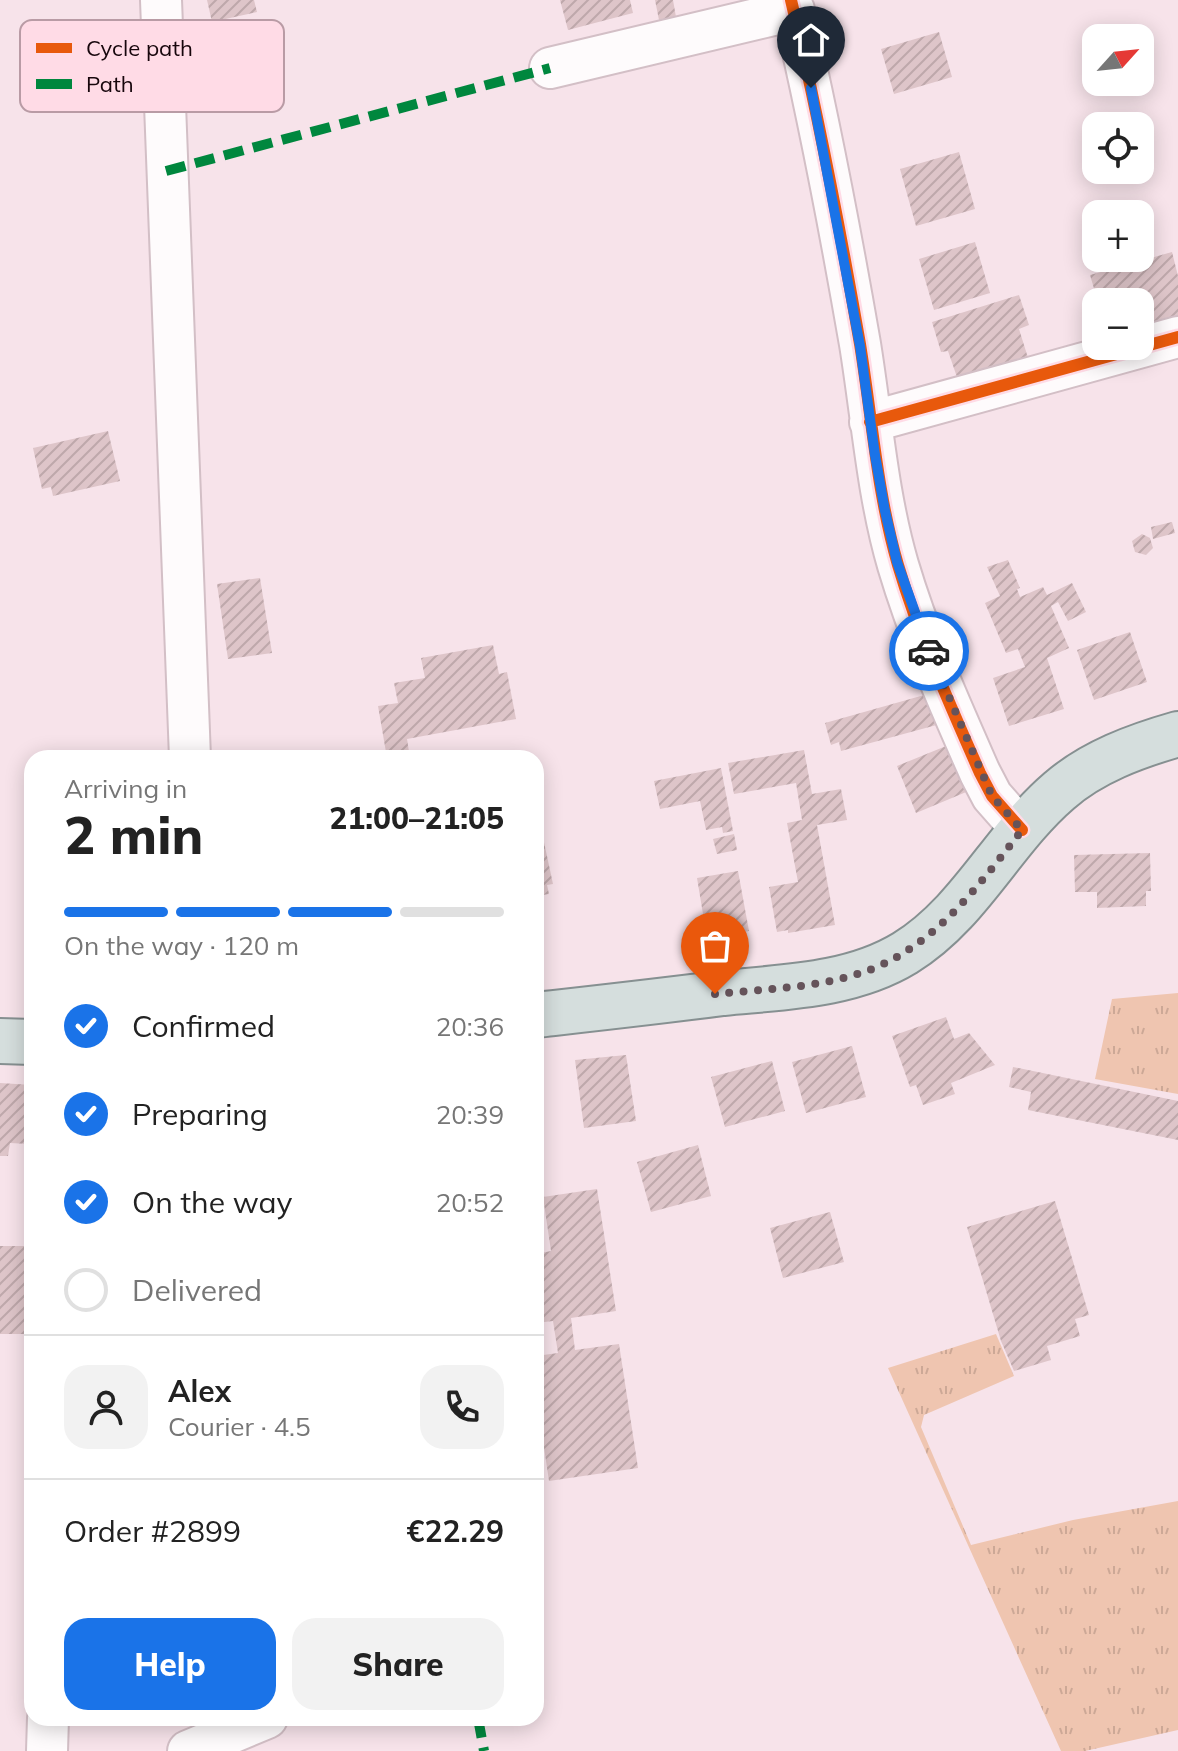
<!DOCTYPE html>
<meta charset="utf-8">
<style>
:root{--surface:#fff;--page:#f2f2f2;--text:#222;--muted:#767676;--line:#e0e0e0;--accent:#1a73e8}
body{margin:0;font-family:Mulish,sans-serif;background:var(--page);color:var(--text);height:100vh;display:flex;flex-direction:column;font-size:30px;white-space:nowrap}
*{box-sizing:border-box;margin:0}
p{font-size:26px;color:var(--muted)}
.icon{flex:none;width:44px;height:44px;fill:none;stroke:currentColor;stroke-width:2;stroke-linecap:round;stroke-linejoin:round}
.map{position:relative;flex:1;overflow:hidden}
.drawer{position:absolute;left:24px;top:750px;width:520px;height:976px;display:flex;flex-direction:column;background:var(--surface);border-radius:24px;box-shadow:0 4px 20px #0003}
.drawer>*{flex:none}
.needle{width:52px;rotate:63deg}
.controls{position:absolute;left:1082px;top:24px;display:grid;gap:16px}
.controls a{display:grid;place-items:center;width:72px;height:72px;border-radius:16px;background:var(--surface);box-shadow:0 4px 20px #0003;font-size:40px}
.pin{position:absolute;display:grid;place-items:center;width:68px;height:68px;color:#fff;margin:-82px -34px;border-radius:50% 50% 50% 0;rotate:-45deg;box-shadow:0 0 8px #0007}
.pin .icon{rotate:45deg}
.courier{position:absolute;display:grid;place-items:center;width:80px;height:80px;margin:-40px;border:6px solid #1a73e8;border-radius:50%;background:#fff;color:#222;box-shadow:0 2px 10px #0007}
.summary em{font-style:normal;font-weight:800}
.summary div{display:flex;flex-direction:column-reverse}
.summary{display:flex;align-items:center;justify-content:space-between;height:136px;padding:0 40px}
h1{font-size:52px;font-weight:800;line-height:60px}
.bar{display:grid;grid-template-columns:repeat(4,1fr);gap:12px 8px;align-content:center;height:96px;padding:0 40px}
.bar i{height:10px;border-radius:6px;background:var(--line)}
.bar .current{background:var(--accent)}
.bar p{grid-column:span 4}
.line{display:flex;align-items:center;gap:20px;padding:0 40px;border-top:2px solid var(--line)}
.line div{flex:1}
.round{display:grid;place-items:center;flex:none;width:84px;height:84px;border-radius:24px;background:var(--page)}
ol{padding:0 40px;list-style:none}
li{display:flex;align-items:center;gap:24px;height:88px}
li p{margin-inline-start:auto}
li .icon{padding:8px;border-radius:50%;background:var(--accent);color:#fff;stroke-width:4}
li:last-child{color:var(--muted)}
li i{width:44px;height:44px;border:4px solid var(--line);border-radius:50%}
.action{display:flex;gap:16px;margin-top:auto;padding:16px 40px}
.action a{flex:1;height:92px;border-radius:24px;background:var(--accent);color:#fff;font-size:32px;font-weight:800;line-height:92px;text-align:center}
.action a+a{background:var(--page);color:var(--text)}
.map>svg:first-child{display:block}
.grass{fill:url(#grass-tufts)}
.building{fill:url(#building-hatch)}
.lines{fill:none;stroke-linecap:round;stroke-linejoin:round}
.minor-casing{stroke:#d3bfc6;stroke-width:44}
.major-casing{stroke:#869091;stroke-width:48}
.minor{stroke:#fefbfc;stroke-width:40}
.major{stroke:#d5dedd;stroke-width:44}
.quiet{stroke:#00873e;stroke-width:10;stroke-dasharray:20 10;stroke-linecap:butt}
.cycleway-casing{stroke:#ffdbe6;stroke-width:17}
.cycleway{stroke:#e8590c;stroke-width:12}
.done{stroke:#65535a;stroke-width:8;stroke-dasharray:0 14.4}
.route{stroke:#1a73e8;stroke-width:10}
.key{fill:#ffdbe6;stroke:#b99ba5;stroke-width:2}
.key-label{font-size:22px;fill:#17060c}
</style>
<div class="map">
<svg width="1178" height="1751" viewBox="0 0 1178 1751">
<defs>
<pattern id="grass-tufts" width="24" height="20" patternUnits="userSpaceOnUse" patternTransform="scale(2)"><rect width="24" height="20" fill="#efc5b0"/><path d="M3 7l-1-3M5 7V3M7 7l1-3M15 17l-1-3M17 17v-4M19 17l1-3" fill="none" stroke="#cca896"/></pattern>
<pattern id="building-hatch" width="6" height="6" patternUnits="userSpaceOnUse" patternTransform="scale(2)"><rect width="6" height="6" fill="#dec5c9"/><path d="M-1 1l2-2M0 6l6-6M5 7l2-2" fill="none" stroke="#bea8ab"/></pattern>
</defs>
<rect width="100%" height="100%" fill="#f7e3ea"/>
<!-- grass -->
<path class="grass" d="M1178,993V1094L1095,1079L1112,999Z
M996,1334L1014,1376L924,1415L921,1427L971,1545L1073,1520L1178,1501V1730L1085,1751H1061L888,1368Z"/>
<!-- building -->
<path class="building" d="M207,0H254L257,12L212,22Z
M560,0H630L633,13L568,30Z
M655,0H673L676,17L659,20Z
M939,32L952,77L894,94L881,49Z
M959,152L975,209L916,226L900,169Z
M975,242L990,293L934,310L919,259Z
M1172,252L1178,276V316L1140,326V302H1098L1090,275Z
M1019,295L1029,325L1019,329L1029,361L959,383L948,351L941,352L932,322Z
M108,431L120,481L53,496L51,487L42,489L33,448Z
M1172,522L1175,533L1153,539L1151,527Z
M1142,534L1150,538L1153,548L1146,555L1135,552L1132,541Z
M1008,560L1020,588L1017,589L1020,597L1043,587L1047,595L1072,583L1086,612L1068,621L1058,602L1051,606L1069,648L1047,658L1064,709L1009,726L993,678L1025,667L1018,649L1006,653L985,603L1000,596L987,567Z
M260,578L272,653L228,659L217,584Z
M1130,632L1147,682L1094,700L1077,650Z
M493,645L499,674L507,672L516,719L407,739L410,758H387L378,706L398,703L394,683L425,678L421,658Z
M935,692L944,723L841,751L839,742L831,745L825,723Z
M951,744L971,790L916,813L897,766Z
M804,750L812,794L841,789L847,820L817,825L835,925L788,933V930L777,932L769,887L798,882L787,823L802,820L796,783L734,794L728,763Z
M721,768L733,831L723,833L722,827L706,830L700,801L660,809L654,781Z
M536,805L553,884L547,885L549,894L536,896Z
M734,834L737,850L717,854L713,839Z
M1150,853L1151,891H1146V906L1097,908V892H1075L1074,855Z
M738,871L749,931L707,938L697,878Z
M26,931H32V987H29Z
M946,1017L954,1039L969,1033L995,1065L951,1083L955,1094L923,1105L916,1085L910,1087L892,1036Z
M852,1046L866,1097L806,1113L792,1062Z
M626,1055L636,1121L584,1128L575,1060Z
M772,1061L785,1111L725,1127L711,1077Z
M1013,1067L1178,1101V1140L1028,1110L1031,1092L1009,1087Z
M0,1083L32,1085L29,1144L10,1143L8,1156H0Z
M698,1145L711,1196L651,1212L637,1162Z
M597,1189L616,1311L571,1318L575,1350L619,1344L638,1468L549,1481L536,1394V1356L558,1353L553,1321L536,1323V1254L551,1251L543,1197Z
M1055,1201L1089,1315L1075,1319L1080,1336L1047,1346L1051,1360L1014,1371L1001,1341L967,1227Z
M830,1212L844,1262L783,1278L770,1228Z
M29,1225H32V1334H0V1246H29Z"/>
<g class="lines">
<!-- minor casing -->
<g class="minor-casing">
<path id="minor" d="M161,0L190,758
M791,0C818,114 840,229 860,344C872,418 877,493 898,565C919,636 950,705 980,773L992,796L1022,830
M550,68L794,10
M870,422L1178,337
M47,1751L48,1718
M188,1751L267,1718"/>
</g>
<!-- major casing -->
<g class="major-casing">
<path id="major" d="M536,1015C598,1008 661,1001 723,993C783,987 851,986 905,953C970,913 1002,840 1059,791C1092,762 1136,746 1178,734
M0,1041L32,1042"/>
</g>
<!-- minor -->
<use href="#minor" class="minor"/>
<!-- major -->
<use href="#major" class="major"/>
<!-- quiet -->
<path class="quiet" d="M166,171L550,68
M478,1718L484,1751"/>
<!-- cycleway casing -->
<g class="cycleway-casing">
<path id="cycleway" d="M791,0C818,114 840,229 860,344C872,418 877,493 898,565C919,636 950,705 980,773L992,796L1022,830
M870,422L1178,337"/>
</g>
<!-- cycleway -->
<use href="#cycleway" class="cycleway"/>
</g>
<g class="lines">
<!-- done -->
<path class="done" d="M715,994C766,989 823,988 872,969C937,943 980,884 1022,830L992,796L929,651"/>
<!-- route -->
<path class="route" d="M811,88L860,346L875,455L885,511L897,562L929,651"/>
</g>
<!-- legend -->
<rect x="20" y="20" width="264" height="92" rx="12" class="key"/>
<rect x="36" y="43" width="36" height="10" fill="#e8590c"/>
<rect x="36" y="79" width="36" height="10" fill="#00873e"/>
<g class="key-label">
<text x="86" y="56">Cycle path</text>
<text x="86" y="92">Path</text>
</g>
</svg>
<div class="controls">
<a><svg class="needle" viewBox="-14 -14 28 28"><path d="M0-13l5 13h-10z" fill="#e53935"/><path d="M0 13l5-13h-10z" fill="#767676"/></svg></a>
<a><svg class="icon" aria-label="locate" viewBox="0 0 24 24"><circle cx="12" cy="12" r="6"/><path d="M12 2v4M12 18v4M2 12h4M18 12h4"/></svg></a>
<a>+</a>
<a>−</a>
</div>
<div class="pin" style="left:715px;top:994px;background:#ea580c"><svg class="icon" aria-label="bag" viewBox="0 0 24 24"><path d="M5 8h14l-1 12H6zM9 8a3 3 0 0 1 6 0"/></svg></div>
<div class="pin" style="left:811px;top:88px;background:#1f2937"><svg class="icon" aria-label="home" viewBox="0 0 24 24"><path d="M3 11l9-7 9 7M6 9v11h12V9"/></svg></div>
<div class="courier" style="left:929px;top:651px"><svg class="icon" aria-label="car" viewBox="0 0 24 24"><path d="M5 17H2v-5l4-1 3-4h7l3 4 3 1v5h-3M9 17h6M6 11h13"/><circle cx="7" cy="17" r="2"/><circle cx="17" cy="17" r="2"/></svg></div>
<section class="drawer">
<div class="summary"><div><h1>2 min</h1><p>Arriving in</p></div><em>21:00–21:05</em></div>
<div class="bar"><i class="current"></i><i class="current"></i><i class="current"></i><i></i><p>On the way · 120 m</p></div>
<ol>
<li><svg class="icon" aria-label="check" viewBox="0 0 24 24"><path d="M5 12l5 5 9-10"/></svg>Confirmed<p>20:36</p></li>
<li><svg class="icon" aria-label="check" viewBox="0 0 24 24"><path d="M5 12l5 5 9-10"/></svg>Preparing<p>20:39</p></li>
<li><svg class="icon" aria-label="check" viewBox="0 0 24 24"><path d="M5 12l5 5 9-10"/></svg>On the way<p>20:52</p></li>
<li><i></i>Delivered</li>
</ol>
<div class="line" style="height:144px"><a class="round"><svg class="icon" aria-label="person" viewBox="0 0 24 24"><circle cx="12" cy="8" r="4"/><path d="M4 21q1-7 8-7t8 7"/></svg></a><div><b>Alex</b><p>Courier · 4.5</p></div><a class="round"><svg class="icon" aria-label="phone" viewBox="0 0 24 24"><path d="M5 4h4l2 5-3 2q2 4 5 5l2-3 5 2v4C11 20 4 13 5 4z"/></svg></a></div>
<div class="line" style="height:104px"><div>Order #2899</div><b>€22.29</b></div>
<div class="action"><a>Help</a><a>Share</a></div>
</section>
</div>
